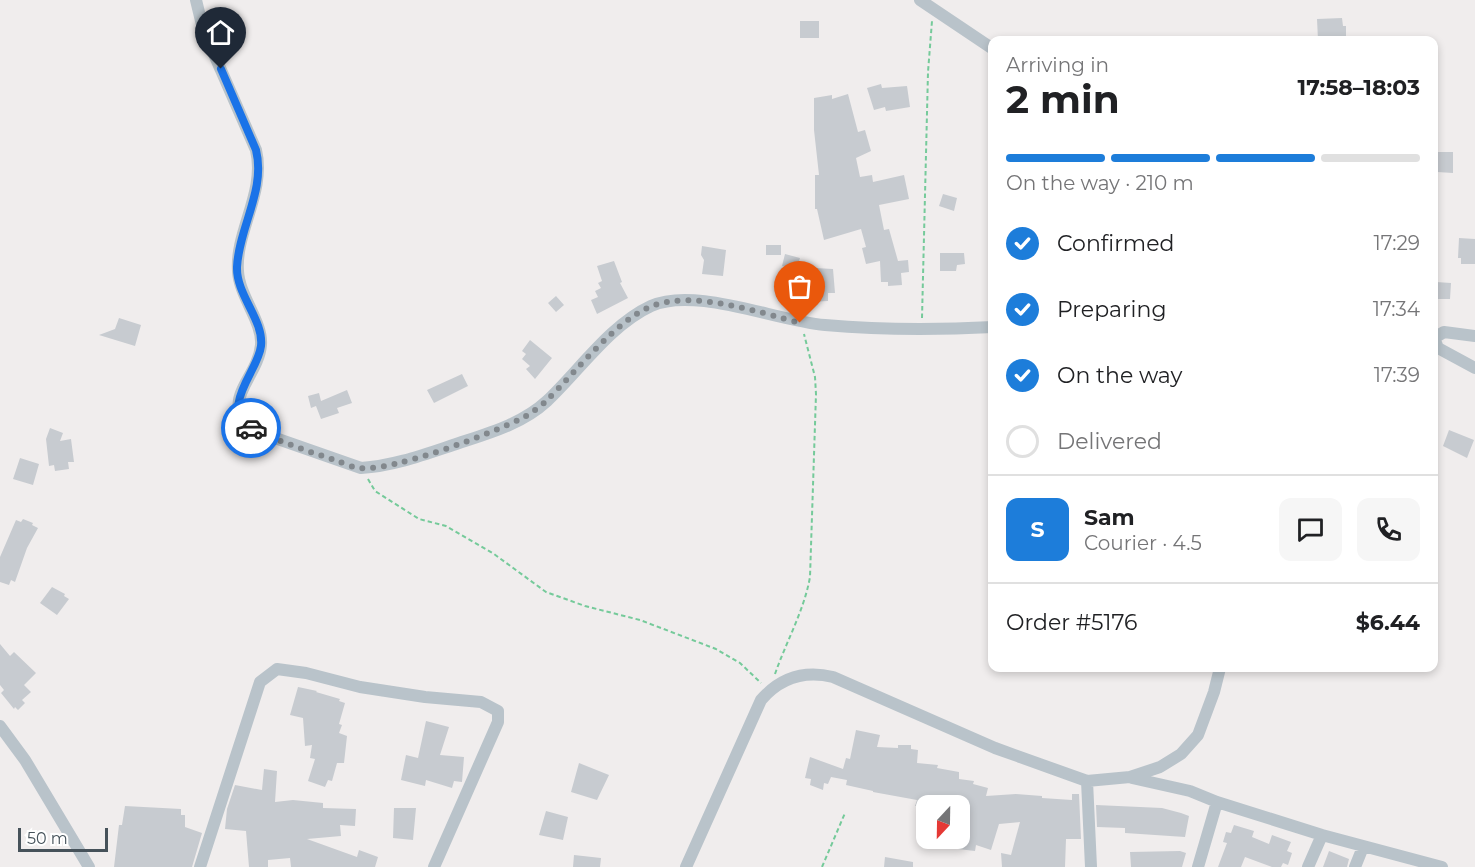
<!DOCTYPE html>
<meta charset="utf-8">
<style>
:root{--surface:#fff;--page:#f6f6f6;--text:#202124;--muted:#757577;--line:#e0e0e0;--accent:#1d7dda}
body{margin:0;font-family:Montserrat,sans-serif;background:var(--page);color:var(--text);height:100vh;display:flex;flex-direction:column;font-size:22px;white-space:nowrap}
*{box-sizing:border-box;margin:0}
p{font-size:20px;color:var(--muted)}
.icon{flex:none;width:33px;height:33px;fill:none;stroke:currentColor;stroke-width:2;stroke-linecap:round;stroke-linejoin:round}
.map{position:relative;flex:1;overflow:hidden}
.details{position:absolute;left:988px;top:36px;width:450px;height:636px;display:flex;flex-direction:column;background:var(--surface);border-radius:12px;box-shadow:0 3px 9px #0003}
.details>*{flex:none}
.needle{width:39px;rotate:202deg}
.tools{position:absolute;left:916px;top:795px;display:grid;gap:12px}
.tools a{display:grid;place-items:center;width:54px;height:54px;border-radius:12px;background:var(--surface);box-shadow:0 3px 9px #0003;font-size:30px}
.scale{position:absolute;left:18px;bottom:15px;width:90px;box-sizing:border-box;padding-left:6px;border:3px solid #46525a;border-top:0;font-size:16px;line-height:21px;white-space:nowrap;color:#46525a;-webkit-text-stroke:4px #fff;paint-order:stroke}
.pin{position:absolute;display:grid;place-items:center;width:51px;height:51px;color:#fff;margin:-62px -26px;border-radius:50% 50% 50% 0;rotate:-45deg;box-shadow:0 0 6px #0007}
.pin .icon{rotate:45deg}
.courier{position:absolute;display:grid;place-items:center;width:60px;height:60px;margin:-30px;border:4px solid #1a73e8;border-radius:50%;background:#fff;color:#222;box-shadow:0 2px 8px #0007}
.head em{font-style:normal;font-weight:700}
.head div{display:flex;flex-direction:column-reverse}
.head{display:flex;align-items:center;justify-content:space-between;height:102px;padding:0 18px}
h1{font-size:39px;font-weight:700;line-height:45px}
.bar{display:grid;grid-template-columns:repeat(4,1fr);gap:9px 6px;align-content:center;height:72px;padding:0 18px}
.bar i{height:8px;border-radius:4px;background:var(--line)}
.bar .active{background:var(--accent)}
.bar p{grid-column:span 4}
.line{display:flex;align-items:center;gap:15px;padding:0 18px;border-top:2px solid var(--line)}
.line div{flex:1}
.round{display:grid;place-items:center;flex:none;width:63px;height:63px;border-radius:12px;background:var(--page)}
ol{padding:0 18px;list-style:none}
li{display:flex;align-items:center;gap:18px;height:66px}
li p{margin-inline-start:auto}
li .icon{padding:6px;border-radius:50%;background:var(--accent);color:#fff;stroke-width:4}
li:last-child{color:var(--muted)}
li i{width:33px;height:33px;border:3px solid var(--line);border-radius:50%}
.map>svg:first-child{display:block}
.building{fill:#c7cbd0}
.lines{fill:none;stroke-linecap:round;stroke-linejoin:round}
.path{stroke:#75ca9a;stroke-width:2;stroke-dasharray:4.5 3;stroke-linecap:butt}
.minor{stroke:#b9c3ca;stroke-width:12}
.done{stroke:#82888d;stroke-width:6;stroke-dasharray:0 10.8}
.route{stroke:#1a73e8;stroke-width:8}
</style>
<div class="map">
<svg width="1475" height="867" viewBox="0 0 1475 867">
<rect width="100%" height="100%" fill="#f0eded"/>
<!-- building -->
<path class="building" d="M1342,18L1343,26H1346V36H1343V40H1318L1317,19Z
M800,21H819V38H800Z
M881,84L882,88L907,86L910,107L886,111L885,107L874,110L867,88Z
M848,94L858,132L865,130L871,151L856,158L860,177L872,175L873,182L904,175L909,199L879,205L884,230L889,229L898,261L908,260L909,272L901,273L902,285L888,286V282H881L880,261L866,264L862,248L866,247L861,229L824,240L817,209H815V175H819L814,130V98L832,95V99Z
M1438,152H1453V173L1437,172Z
M943,194L957,198L954,211L939,206Z
M1459,238L1475,239V264H1461V258H1458Z
M766,245H781V255H766Z
M702,246L726,250L723,276L702,274L704,260L701,255Z
M940,253H964L965,264L957,265L956,271H940Z
M785,254L800,258L796,270L782,266Z
M614,261L622,282L620,283L628,298L597,314L591,300L598,297L595,291L601,288L598,283L602,281L597,266Z
M815,268L833,269L835,293H828V301L809,302L810,279H815Z
M1436,282L1451,283L1450,299H1436Z
M556,296L564,305L556,312L548,303Z
M119,318L141,325L135,346L99,335L115,329Z
M530,340L552,358L535,379L526,369L530,366L522,359L526,354L522,351Z
M462,374L468,386L434,403L427,390Z
M347,390L352,403L337,408L339,413L321,419L316,406L311,408L308,396L319,393L321,401Z
M50,428L63,433L60,441L71,439L74,462H68L69,469L55,471L54,465L49,466L46,439Z
M1449,430L1474,440L1467,458L1443,446Z
M20,458L39,464L33,485L13,479Z
M23,519L33,523L32,525L38,528L27,548L15,582L11,580L9,585L0,582V557L16,520L21,522Z
M52,587L65,594L64,596L69,599L57,615L40,603Z
M0,644L10,656L14,652L36,673L24,685L31,692L22,700L25,703L18,710L15,707L14,709L1,693L4,690L0,685Z
M298,687L317,691L316,692L340,699L339,701L345,703L339,724L342,725L339,733L347,736L344,763H337L332,781L328,780L325,787L308,781L315,759L310,758L312,745L305,746L303,718L290,715Z
M426,721L449,727L440,755L464,757L462,782L454,781L452,788L426,780L425,786L401,780L406,755L418,758Z
M856,730L880,735L877,747L898,748V745H911V749L918,750L917,763L938,765L937,768L959,772V779L974,781L973,784L988,788L986,796L1016,794L1042,796V798L1072,800V794H1079L1081,839H1066L1065,867H1002L1001,853L1011,855L1020,822L999,824L991,850L976,845L975,851L958,849L963,814L960,813V806H915L917,800L873,792V791L846,785L847,780L831,777L828,784L824,783L823,790L810,785L811,779L805,778L810,757L843,769L846,758L850,759Z
M579,763L609,775L597,800L571,792Z
M264,769L277,771L275,802L293,800L323,803V808L356,809L355,826L340,825L341,836L307,839L357,857L359,850L378,857L375,867H291L290,858L268,860V867H249L246,831L225,829L227,809L235,785L262,790Z
M1096,805L1162,808L1181,813L1189,816L1185,837L1125,833V828L1097,827Z
M125,806L181,809V815H185V827L202,833L192,867H114L119,825H122Z
M394,808H416L413,840L393,838Z
M546,811L568,817L563,840L539,835Z
M1234,825L1254,831L1252,837L1269,844L1272,835L1291,842L1287,851L1292,853L1288,865L1283,863L1281,867H1272L1245,857L1241,867H1218L1227,843L1223,842L1226,832L1231,833Z
M1180,851L1186,853L1182,867H1131L1130,852Z
M1329,851L1349,859L1347,867H1323Z
M574,855L601,858L600,867H573Z
M885,857L913,862V867H884Z"/>
<g class="lines">
<!-- path -->
<path class="path" d="M922,318L928,72L932,21
M368,479L375,491L419,519L446,526L494,554L546,592L585,606L640,620L716,649L740,663L761,683
M775,674C786,642 804,611 810,577L816,394L815,377L804,334
M822,867L845,813"/>
<!-- minor -->
<path class="minor" d="M196,0L203,29L256,150C266,192 235,232 238,271C239,296 263,322 261,345C258,380 214,403 258,432L361,468C393,466 423,455 453,445C486,434 521,425 547,401C579,371 610,325 651,306C695,286 776,321 825,325C881,330 937,330 993,327
M920,0L993,49
M1434,338L1438,348L1475,368
M1434,338L1444,332L1475,336
M0,726L25,760L89,867
M1132,778L1190,791L1217,802L1322,835L1442,867
M1087,781L1091,867
M200,867L260,682L277,669L306,673L360,687L425,697L481,702L498,711V722L434,867
M686,867L761,700C780,678 804,670 833,677L995,748L1087,781L1130,777L1160,767L1181,754L1198,735L1214,692L1220,668
M1198,867L1217,802
M1308,867L1322,835
M1355,867L1363,847"/>
</g>
<g class="lines">
<!-- done -->
<path class="done" d="M251,428L258,432C283,442 309,452 335,460C343,463 353,468 361,468C391,472 497,432 526,416C533,412 541,406 547,400C575,373 617,319 652,306C694,290 758,312 800,323"/>
<!-- route -->
<path class="route" d="M221,69L256,150C266,190 239,227 237,267C236,295 264,320 261,346C258,372 219,406 251,428"/>
</g>
</svg>
<div class="tools">
<a><svg class="needle" viewBox="-14 -14 28 28"><path d="M0-13l5 13h-10z" fill="#e53935"/><path d="M0 13l5-13h-10z" fill="#757577"/></svg></a>
</div>
<div class="scale">50 m</div>
<div class="pin" style="left:800px;top:323px;background:#ea580c"><svg class="icon" aria-label="bag" viewBox="0 0 24 24"><path d="M5 8h14l-1 12H6zM9 8a3 3 0 0 1 6 0"/></svg></div>
<div class="pin" style="left:221px;top:69px;background:#1f2937"><svg class="icon" aria-label="home" viewBox="0 0 24 24"><path d="M3 11l9-7 9 7M6 9v11h12V9"/></svg></div>
<div class="courier" style="left:251px;top:428px"><svg class="icon" aria-label="car" viewBox="0 0 24 24"><path d="M5 17H2v-5l4-1 3-4h7l3 4 3 1v5h-3M9 17h6M6 11h13"/><circle cx="7" cy="17" r="2"/><circle cx="17" cy="17" r="2"/></svg></div>
<section class="details">
<div class="head"><div><h1>2 min</h1><p>Arriving in</p></div><em>17:58–18:03</em></div>
<div class="bar"><i class="active"></i><i class="active"></i><i class="active"></i><i></i><p>On the way · 210 m</p></div>
<ol>
<li><svg class="icon" aria-label="check" viewBox="0 0 24 24"><path d="M5 12l5 5 9-10"/></svg>Confirmed<p>17:29</p></li>
<li><svg class="icon" aria-label="check" viewBox="0 0 24 24"><path d="M5 12l5 5 9-10"/></svg>Preparing<p>17:34</p></li>
<li><svg class="icon" aria-label="check" viewBox="0 0 24 24"><path d="M5 12l5 5 9-10"/></svg>On the way<p>17:39</p></li>
<li><i></i>Delivered</li>
</ol>
<div class="line" style="height:108px"><b class="round" style="background:var(--accent);color:#fff">S</b><div><b>Sam</b><p>Courier · 4.5</p></div><a class="round"><svg class="icon" aria-label="chat" viewBox="0 0 24 24"><path d="M4 5h16v11H9l-5 4z"/></svg></a><a class="round"><svg class="icon" aria-label="phone" viewBox="0 0 24 24"><path d="M5 4h4l2 5-3 2q2 4 5 5l2-3 5 2v4C11 20 4 13 5 4z"/></svg></a></div>
<div class="line" style="height:78px"><div>Order #5176</div><b>$6.44</b></div>
</section>
</div>
